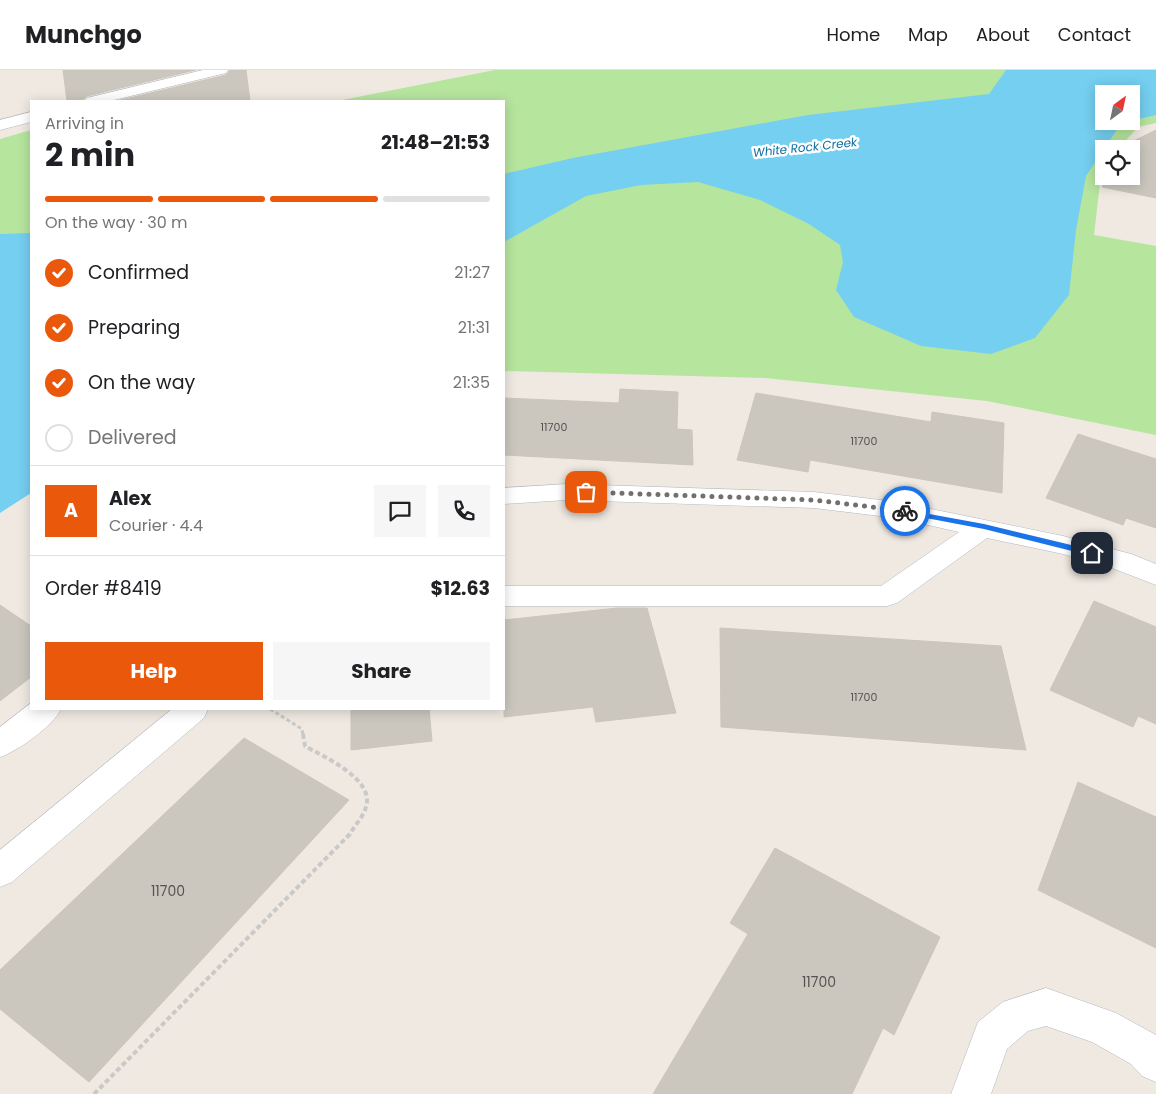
<!DOCTYPE html>
<meta charset="utf-8">
<style>
:root{--surface:#fff;--page:#f6f6f6;--text:#202124;--muted:#757577;--line:#e0e0e0;--accent:#ea580c}
body{margin:0;font-family:Poppins,sans-serif;background:var(--page);color:var(--text);height:100vh;display:flex;flex-direction:column;font-size:19px;white-space:nowrap}
*{box-sizing:border-box;margin:0}
p{font-size:16px;color:var(--muted)}
.icon{flex:none;width:28px;height:28px;fill:none;stroke:currentColor;stroke-width:2;stroke-linecap:round;stroke-linejoin:round}
.map{position:relative;flex:1;overflow:hidden}
.sheet{position:absolute;left:30px;top:30px;width:475px;height:610px;display:flex;flex-direction:column;background:var(--surface);border-radius:0px;box-shadow:0 2px 12px #0003}
.sheet>*{flex:none}
.needle{width:32px;rotate:33deg}
.tools{position:absolute;left:1095px;top:15px;display:grid;gap:10px}
.tools a{display:grid;place-items:center;width:45px;height:45px;border-radius:0px;background:var(--surface);box-shadow:0 2px 12px #0003;font-size:25px}
.pin{position:absolute;display:grid;place-items:center;width:42px;height:42px;color:#fff;margin:-21px;border-radius:10px;box-shadow:0 2px 8px #0006}
.courier{position:absolute;display:grid;place-items:center;width:50px;height:50px;margin:-25px;border:4px solid #1a73e8;border-radius:50%;background:#fff;color:#222;box-shadow:0 1px 6px #0007}
.overview em{font-style:normal;font-weight:700}
.overview div{display:flex;flex-direction:column-reverse}
.overview{display:flex;align-items:center;justify-content:space-between;height:85px;padding:0 15px}
h1{font-size:32px;font-weight:700;line-height:38px}
.bar{display:grid;grid-template-columns:repeat(4,1fr);gap:8px 5px;align-content:center;height:60px;padding:0 15px}
.bar i{height:6px;border-radius:4px;background:var(--line)}
.bar .active{background:var(--accent)}
.bar p{grid-column:span 4}
.line{display:flex;align-items:center;gap:12px;padding:0 15px;border-top:1px solid var(--line)}
.line div{flex:1}
.round{display:grid;place-items:center;flex:none;width:52px;height:52px;border-radius:0px;background:var(--page)}
ol{padding:0 15px;list-style:none}
li{display:flex;align-items:center;gap:15px;height:55px}
li p{margin-inline-start:auto}
li .icon{padding:5px;border-radius:50%;background:var(--accent);color:#fff;stroke-width:4}
li:last-child{color:var(--muted)}
li i{width:28px;height:28px;border:2px solid var(--line);border-radius:50%}
.button{display:flex;gap:10px;margin-top:auto;padding:10px 15px}
.button a{flex:1;height:58px;border-radius:0px;background:var(--accent);color:#fff;font-size:20px;font-weight:700;line-height:58px;text-align:center}
.button a+a{background:var(--page);color:var(--text)}
header{display:flex;align-items:center;gap:30px;box-sizing:border-box;height:70px;padding:0 25px;background:var(--surface);border-bottom:1px solid var(--line)}
header strong{font-size:24px}
nav{display:flex;gap:28px;margin-inline-start:auto;font-size:18px}
.map>svg:first-child{display:block}
.green{fill:#b6e59e;fill-rule:evenodd}
.water{fill:#75cff0}
.building{fill:#cbc7bf;stroke:#cbc5ba}
.lines{fill:none;stroke-linecap:round;stroke-linejoin:round}
.minor-casing{stroke:#b4b7c1;stroke-width:1}
.path-far1{stroke:#c9c9c9;stroke-width:3;stroke-dasharray:4 2.5;stroke-linecap:butt}
.path{stroke:#c9c9c9;stroke-width:4;stroke-dasharray:5 3;stroke-linecap:butt}
.minor{fill:#fff;fill-rule:evenodd}
.route{fill:#1a73e8}
.done{stroke:#726f6d;stroke-width:5;stroke-dasharray:0 9}
.labels{text-anchor:middle;dominant-baseline:central;stroke-width:5;stroke-linejoin:round;paint-order:stroke}
.number-label{font-size:11px;fill:#555452}
.far-water-label{font-size:12px;font-style:italic;fill:#0d6fa3;stroke:#fff}
.near-number-label{font-size:14px;fill:#555452}
</style>
<header>
<strong>Munchgo</strong>
<nav><a>Home</a><a>Map</a><a>About</a><a>Contact</a></nav>
</header>
<div class="map">
<svg width="1156" height="1024" viewBox="0 0 1156 1024">
<rect width="100%" height="100%" fill="#efe9e1"/>
<!-- green -->
<path class="green" d="M495,0H1156V53L1138,57L1118,79H1104V94L1102,96L1094,165L1156,176V365L987,331L765,308L504,301V31H337ZM1104,24H1131V51H1104Z
M31,60V257L0,246V69Z"/>
<!-- water -->
<path class="water" d="M1006,0H1156V45L1131,51V24H1104V51H1130L1118,58L1086,106L1076,160L1069,225L1035,268L991,284L921,276L854,247L836,220L843,192L840,175L809,154L760,130L698,112L641,115L586,126L504,172V104L573,88L808,45L989,24Z
M31,163V423L0,443V164Z"/>
<!-- building -->
<path class="building" d="M63,0H195L87,26L82,31H67Z
M230,0H246L250,31H117L226,5Z
M1156,60V128L1102,117L1106,106H1131V79H1117Z
M620,319L678,322L677,359L692,360L693,395L504,385V328L619,333Z
M756,323L931,352L932,342L1004,353L1002,423L810,390L808,402L737,390Z
M1078,364L1156,389V458L1126,448L1123,455L1046,428Z
M1094,531L1156,557V654L1138,646L1133,657L1050,620Z
M0,535L31,556V607L0,631Z
M617,538H647L676,643L596,652L593,637L504,647V550Z
M720,558L1001,576L1026,680L721,657Z
M351,639H429L432,671L351,680Z
M244,668L349,730L89,1012L0,939V900Z
M1078,712L1156,747V878L1038,820Z
M775,778L940,867L894,965L883,958L852,1024H653L748,864L730,853Z"/>
<g class="lines">
<!-- minor casing -->
<g class="minor-casing">
<path id="minor" d="M203,0H228L226,3L110,31H84L87,28Z
M31,42V52L0,60V50Z
M567,414L814,422L897,432L1063,466L1131,484L1156,494V515L1112,498L1063,484L987,468L897,533L887,536H504V516H881L959,462L897,448L814,438L567,430L504,434V418Z
M31,633V639H61C53,656 18,681 0,687V657Z
M172,639H208L204,648L12,812L0,817V780Z
M1046,918L1116,943L1156,965V1012L1142,1006L1131,994L1092,972L1046,956L1028,961L1007,979L991,1024H951L978,952L1003,932Z"/>
</g>
<!-- path-far1 -->
<path class="path-far1" d="M270,639L302,659L303,665"/>
<!-- path -->
<path class="path" d="M94,1024L350,764C355,755 363,747 366,737C375,709 324,687 305,676L303,664"/>
<!-- minor -->
<use href="#minor" class="minor"/>
</g>
<!-- route -->
<path class="route" d="M902,439L984,454L1092,480L1096,483L1092,486L984,459L905,444L901,441Z"/>
<g class="lines">
<!-- done -->
<path class="done" d="M586,422L814,430L905,441"/>
</g>
<g class="labels">
<!-- number labels -->
<g class="number-label">
<text x="554" y="357">11700</text>
<text x="864" y="371">11700</text>
<text x="864" y="627">11700</text>
</g>
<!-- far-water labels -->
<g class="far-water-label">
<text transform="translate(805 77) rotate(-6)">White Rock Creek</text>
</g>
<!-- near-number labels -->
<g class="near-number-label">
<text x="168" y="821">11700</text>
<text x="819" y="912">11700</text>
</g>
</g>
</svg>
<div class="tools">
<a><svg class="needle" viewBox="-14 -14 28 28"><path d="M0-13l5 13h-10z" fill="#e53935"/><path d="M0 13l5-13h-10z" fill="#757577"/></svg></a>
<a><svg class="icon" aria-label="locate" viewBox="0 0 24 24"><circle cx="12" cy="12" r="6"/><path d="M12 2v4M12 18v4M2 12h4M18 12h4"/></svg></a>
</div>
<div class="pin" style="left:586px;top:422px;background:#ea580c"><svg class="icon" aria-label="bag" viewBox="0 0 24 24"><path d="M5 8h14l-1 12H6zM9 8a3 3 0 0 1 6 0"/></svg></div>
<div class="pin" style="left:1092px;top:483px;background:#1f2937"><svg class="icon" aria-label="home" viewBox="0 0 24 24"><path d="M3 11l9-7 9 7M6 9v11h12V9"/></svg></div>
<div class="courier" style="left:905px;top:441px"><svg class="icon" aria-label="bike" viewBox="0 0 24 24"><circle cx="6" cy="16" r="4"/><circle cx="18" cy="16" r="4"/><path d="M6 16l4-8h5l3 8M10 8l3 8H6M13 5h3"/></svg></div>
<section class="sheet">
<div class="overview"><div><h1>2 min</h1><p>Arriving in</p></div><em>21:48–21:53</em></div>
<div class="bar"><i class="active"></i><i class="active"></i><i class="active"></i><i></i><p>On the way · 30 m</p></div>
<ol>
<li><svg class="icon" aria-label="check" viewBox="0 0 24 24"><path d="M5 12l5 5 9-10"/></svg>Confirmed<p>21:27</p></li>
<li><svg class="icon" aria-label="check" viewBox="0 0 24 24"><path d="M5 12l5 5 9-10"/></svg>Preparing<p>21:31</p></li>
<li><svg class="icon" aria-label="check" viewBox="0 0 24 24"><path d="M5 12l5 5 9-10"/></svg>On the way<p>21:35</p></li>
<li><i></i>Delivered</li>
</ol>
<div class="line" style="height:90px"><b class="round" style="background:var(--accent);color:#fff">A</b><div><b>Alex</b><p>Courier · 4.4</p></div><a class="round"><svg class="icon" aria-label="chat" viewBox="0 0 24 24"><path d="M4 5h16v11H9l-5 4z"/></svg></a><a class="round"><svg class="icon" aria-label="phone" viewBox="0 0 24 24"><path d="M5 4h4l2 5-3 2q2 4 5 5l2-3 5 2v4C11 20 4 13 5 4z"/></svg></a></div>
<div class="line" style="height:65px"><div>Order #8419</div><b>$12.63</b></div>
<div class="button"><a>Help</a><a>Share</a></div>
</section>
</div>
